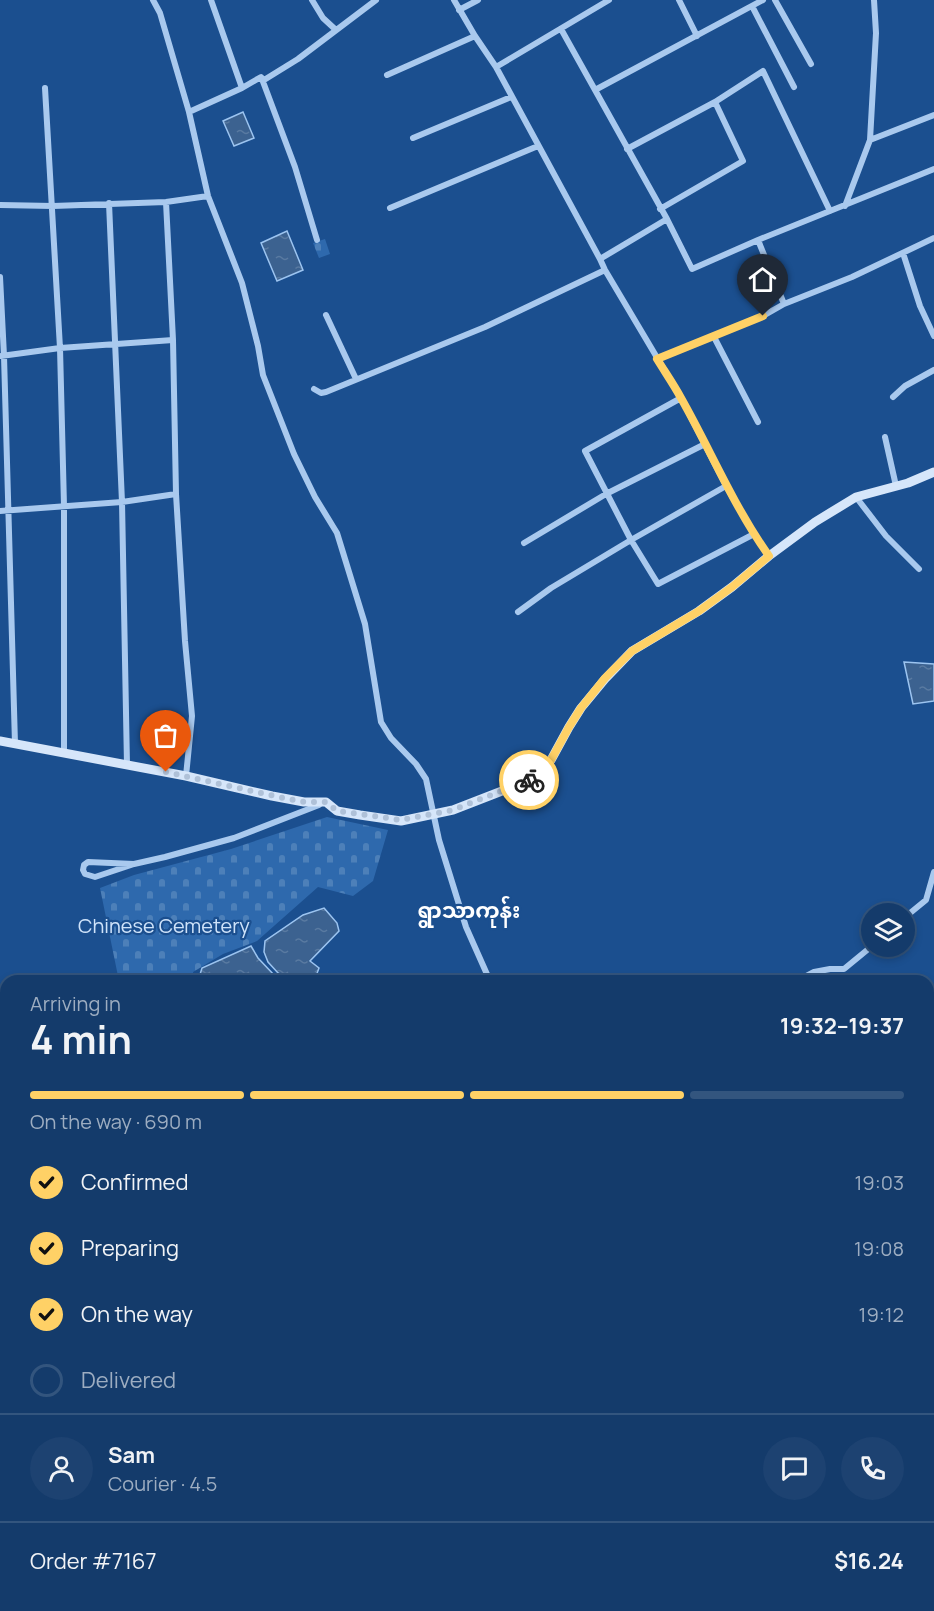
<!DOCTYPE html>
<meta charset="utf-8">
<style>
:root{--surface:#143b6b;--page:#1d4271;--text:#f1f3f6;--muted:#9dadc1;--line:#33557e;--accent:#ffd166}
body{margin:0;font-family:Manrope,"Noto Sans Myanmar",sans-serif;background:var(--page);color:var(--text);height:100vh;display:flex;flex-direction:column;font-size:22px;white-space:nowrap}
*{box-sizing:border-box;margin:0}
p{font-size:20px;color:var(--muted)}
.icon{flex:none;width:33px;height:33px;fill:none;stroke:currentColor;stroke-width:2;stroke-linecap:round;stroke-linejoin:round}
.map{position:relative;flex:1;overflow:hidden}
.drawer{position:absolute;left:0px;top:975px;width:934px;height:636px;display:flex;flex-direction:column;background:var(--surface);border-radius:18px 18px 0 0;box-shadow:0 3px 9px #0003,0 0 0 2px var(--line)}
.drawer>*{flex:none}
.tools{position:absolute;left:861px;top:903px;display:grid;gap:12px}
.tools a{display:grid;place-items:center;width:54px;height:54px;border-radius:50%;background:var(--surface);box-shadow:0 3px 9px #0003,0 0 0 2px var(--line);font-size:30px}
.pin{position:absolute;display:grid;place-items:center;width:51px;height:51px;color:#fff;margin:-62px -26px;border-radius:50% 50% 50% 0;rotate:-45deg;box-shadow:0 0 6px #0007}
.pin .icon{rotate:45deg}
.courier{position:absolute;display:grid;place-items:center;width:60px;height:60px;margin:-30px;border:4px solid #ffd166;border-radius:50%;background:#fff;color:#222;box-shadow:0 2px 8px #0007}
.summary em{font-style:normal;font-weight:700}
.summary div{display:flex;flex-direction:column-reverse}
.summary{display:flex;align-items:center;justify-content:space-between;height:102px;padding:0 30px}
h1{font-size:39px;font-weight:700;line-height:45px}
.bar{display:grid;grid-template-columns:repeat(4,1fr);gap:9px 6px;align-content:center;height:72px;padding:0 30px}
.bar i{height:8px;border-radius:4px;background:var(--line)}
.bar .on{background:var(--accent)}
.bar p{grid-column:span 4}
.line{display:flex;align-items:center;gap:15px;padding:0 30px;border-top:2px solid var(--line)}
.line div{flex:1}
.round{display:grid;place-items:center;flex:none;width:63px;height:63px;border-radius:32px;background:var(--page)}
ol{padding:0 30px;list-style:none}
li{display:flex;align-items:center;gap:18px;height:66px}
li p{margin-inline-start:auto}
li .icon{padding:6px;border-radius:50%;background:var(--accent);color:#111;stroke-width:4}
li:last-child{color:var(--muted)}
li i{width:33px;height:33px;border:3px solid var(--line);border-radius:50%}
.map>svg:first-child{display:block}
.cemetery{fill:url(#cemetery-stones)}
.water{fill:url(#water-ripples);stroke:#9cc4f0;stroke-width:1.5}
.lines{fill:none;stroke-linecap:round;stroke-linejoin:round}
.stream{stroke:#9cc4f0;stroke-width:2}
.street{stroke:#a9c9ee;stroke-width:6}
.secondary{stroke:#d6e6fa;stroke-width:9}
.done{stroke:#afc1d8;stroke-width:6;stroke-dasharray:0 10.8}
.route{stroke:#ffd166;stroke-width:8}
.labels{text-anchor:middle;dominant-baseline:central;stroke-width:4.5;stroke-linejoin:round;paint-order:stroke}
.park-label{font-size:20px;fill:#cfe3fa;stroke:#1b4f8f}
.quarter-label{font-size:22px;font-weight:bold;fill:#fff;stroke:#1b4f8f}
</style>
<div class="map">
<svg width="934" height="1611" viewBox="0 0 934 1611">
<defs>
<pattern id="cemetery-stones" width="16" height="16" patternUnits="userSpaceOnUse" patternTransform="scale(1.5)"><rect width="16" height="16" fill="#2e69ad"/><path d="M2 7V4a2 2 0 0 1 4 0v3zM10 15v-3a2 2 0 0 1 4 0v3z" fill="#4d80b9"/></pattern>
<pattern id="water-ripples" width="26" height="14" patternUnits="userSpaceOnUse" patternTransform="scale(1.5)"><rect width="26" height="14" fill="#3c6290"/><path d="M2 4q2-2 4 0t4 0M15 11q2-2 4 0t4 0" fill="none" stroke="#597aa1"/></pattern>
</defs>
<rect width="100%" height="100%" fill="#1b4f8f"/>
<!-- cemetery -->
<path class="cemetery" d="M325,239L330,254L319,258L313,243Z
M327,817L388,830L373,881L353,896L318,887L257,941L223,954L193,972L194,981H119L100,888L134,875L231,849Z"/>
<!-- water -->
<path class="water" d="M243,112L254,138L234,146L223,121Z
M287,231L303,270L277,281L261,243Z
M904,662L934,664V701L913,704Z
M324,908L337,923L339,931L310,961L319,968L316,976L309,981H292L278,973L268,962L264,952L265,941L303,915Z
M251,946L258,958L275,976L269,981H198L202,968Z"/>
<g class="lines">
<!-- stream -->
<path class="stream" d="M0,1292H6"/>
<!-- street -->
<path class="street" d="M153,0L160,13L189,112L208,196L242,283L258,346L263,375L294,454L315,497L337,533L365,624L381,722L391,738L416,764L426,779L439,840L466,927L490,981
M211,0L242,88
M312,0L323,18L336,30
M454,0L475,36L496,67L600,259L605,270L681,398L726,486L754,534L769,556
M679,0L697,36
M775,0L811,64
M752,6L794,87
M459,10L478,0
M561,29L667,219L692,269L758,240L934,169
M496,67L609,0
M387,75L475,36
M262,79L295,167L317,240
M45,88L60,348L64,506V753
M595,90L763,0
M189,112L242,88L261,77L264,80L298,59L376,0
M413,138L511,97
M870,140L934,115
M627,149L715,102L763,71L830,211
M166,202L173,340L176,494L185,641L192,716L186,776
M109,203L122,502L127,765
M0,205L53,206L166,202L208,196
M845,206L870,140L876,33L874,0
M390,208L538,146
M660,209L743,161L715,102
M758,240L784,304
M903,253L920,306L934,336
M600,259L667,219
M0,277L4,356L15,744
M326,315L356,379
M714,337L758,422
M1,356L60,348L173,340
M657,359L763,316L784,304L852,277L934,238
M314,389L321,393L326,392L485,327L605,270
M893,397L905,386L934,370
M681,398L585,451L631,540L658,584L754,534
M885,437L896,486
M856,497L886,536L919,569
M0,511L122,502L176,494
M524,543L606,494L705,444
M518,612L551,588L631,540L726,486
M134,864L95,877L85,874L83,870L84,865L88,862L134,864L165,857L234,838L319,805
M904,918L926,900L934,872
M797,981L814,972L830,969H844L872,946"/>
<!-- secondary -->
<path class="secondary" d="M0,741L186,776L272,796L304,802H326L337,811L360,815L401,821L453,810L525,782L539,773L551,760L569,727L581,708L605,679L632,651L699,611L732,587L769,556L815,522L856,497L908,483L934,472"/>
</g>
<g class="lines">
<!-- done -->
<path class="done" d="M166,772L288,799L304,802H326L337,811L401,820L453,810L529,780"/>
<!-- route -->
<path class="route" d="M529,780L539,773L551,760L569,727L581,708L605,678L632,651L699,611L732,587L769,556C734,507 711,451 681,398C674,385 665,372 657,359L763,316"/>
</g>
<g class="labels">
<!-- park labels -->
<g class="park-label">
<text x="164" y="925">Chinese Cemetery</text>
</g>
<!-- quarter labels -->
<g class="quarter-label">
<text x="469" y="910">ရွာသာကုန်း</text>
</g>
</g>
</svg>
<div class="tools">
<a><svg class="icon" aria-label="layers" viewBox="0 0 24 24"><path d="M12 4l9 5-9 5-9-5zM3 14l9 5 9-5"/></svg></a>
</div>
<div class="pin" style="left:166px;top:772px;background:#ea580c"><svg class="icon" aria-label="bag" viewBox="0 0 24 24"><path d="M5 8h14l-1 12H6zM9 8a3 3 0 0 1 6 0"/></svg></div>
<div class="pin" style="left:763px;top:316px;background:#1f2937"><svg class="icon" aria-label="home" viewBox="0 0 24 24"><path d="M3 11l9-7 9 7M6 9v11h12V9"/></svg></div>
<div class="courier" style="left:529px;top:780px"><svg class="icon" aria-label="bike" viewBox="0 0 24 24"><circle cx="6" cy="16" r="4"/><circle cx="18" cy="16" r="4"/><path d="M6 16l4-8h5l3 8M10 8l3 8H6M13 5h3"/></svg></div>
<section class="drawer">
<div class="summary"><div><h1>4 min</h1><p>Arriving in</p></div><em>19:32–19:37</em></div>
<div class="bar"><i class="on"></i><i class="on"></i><i class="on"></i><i></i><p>On the way · 690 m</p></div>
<ol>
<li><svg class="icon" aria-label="check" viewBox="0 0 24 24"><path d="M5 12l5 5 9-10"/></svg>Confirmed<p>19:03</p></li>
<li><svg class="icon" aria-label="check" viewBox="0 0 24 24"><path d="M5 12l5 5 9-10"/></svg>Preparing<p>19:08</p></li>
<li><svg class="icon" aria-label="check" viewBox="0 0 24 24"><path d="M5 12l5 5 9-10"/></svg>On the way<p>19:12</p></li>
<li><i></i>Delivered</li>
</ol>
<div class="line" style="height:108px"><a class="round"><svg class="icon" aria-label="person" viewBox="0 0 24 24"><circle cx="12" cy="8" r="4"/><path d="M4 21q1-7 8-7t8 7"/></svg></a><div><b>Sam</b><p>Courier · 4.5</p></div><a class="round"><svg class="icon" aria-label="chat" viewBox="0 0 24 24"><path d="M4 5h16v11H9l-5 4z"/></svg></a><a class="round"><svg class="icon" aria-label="phone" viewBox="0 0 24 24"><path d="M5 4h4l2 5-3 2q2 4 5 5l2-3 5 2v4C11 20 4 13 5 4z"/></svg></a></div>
<div class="line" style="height:78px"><div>Order #7167</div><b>$16.24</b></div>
</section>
</div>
